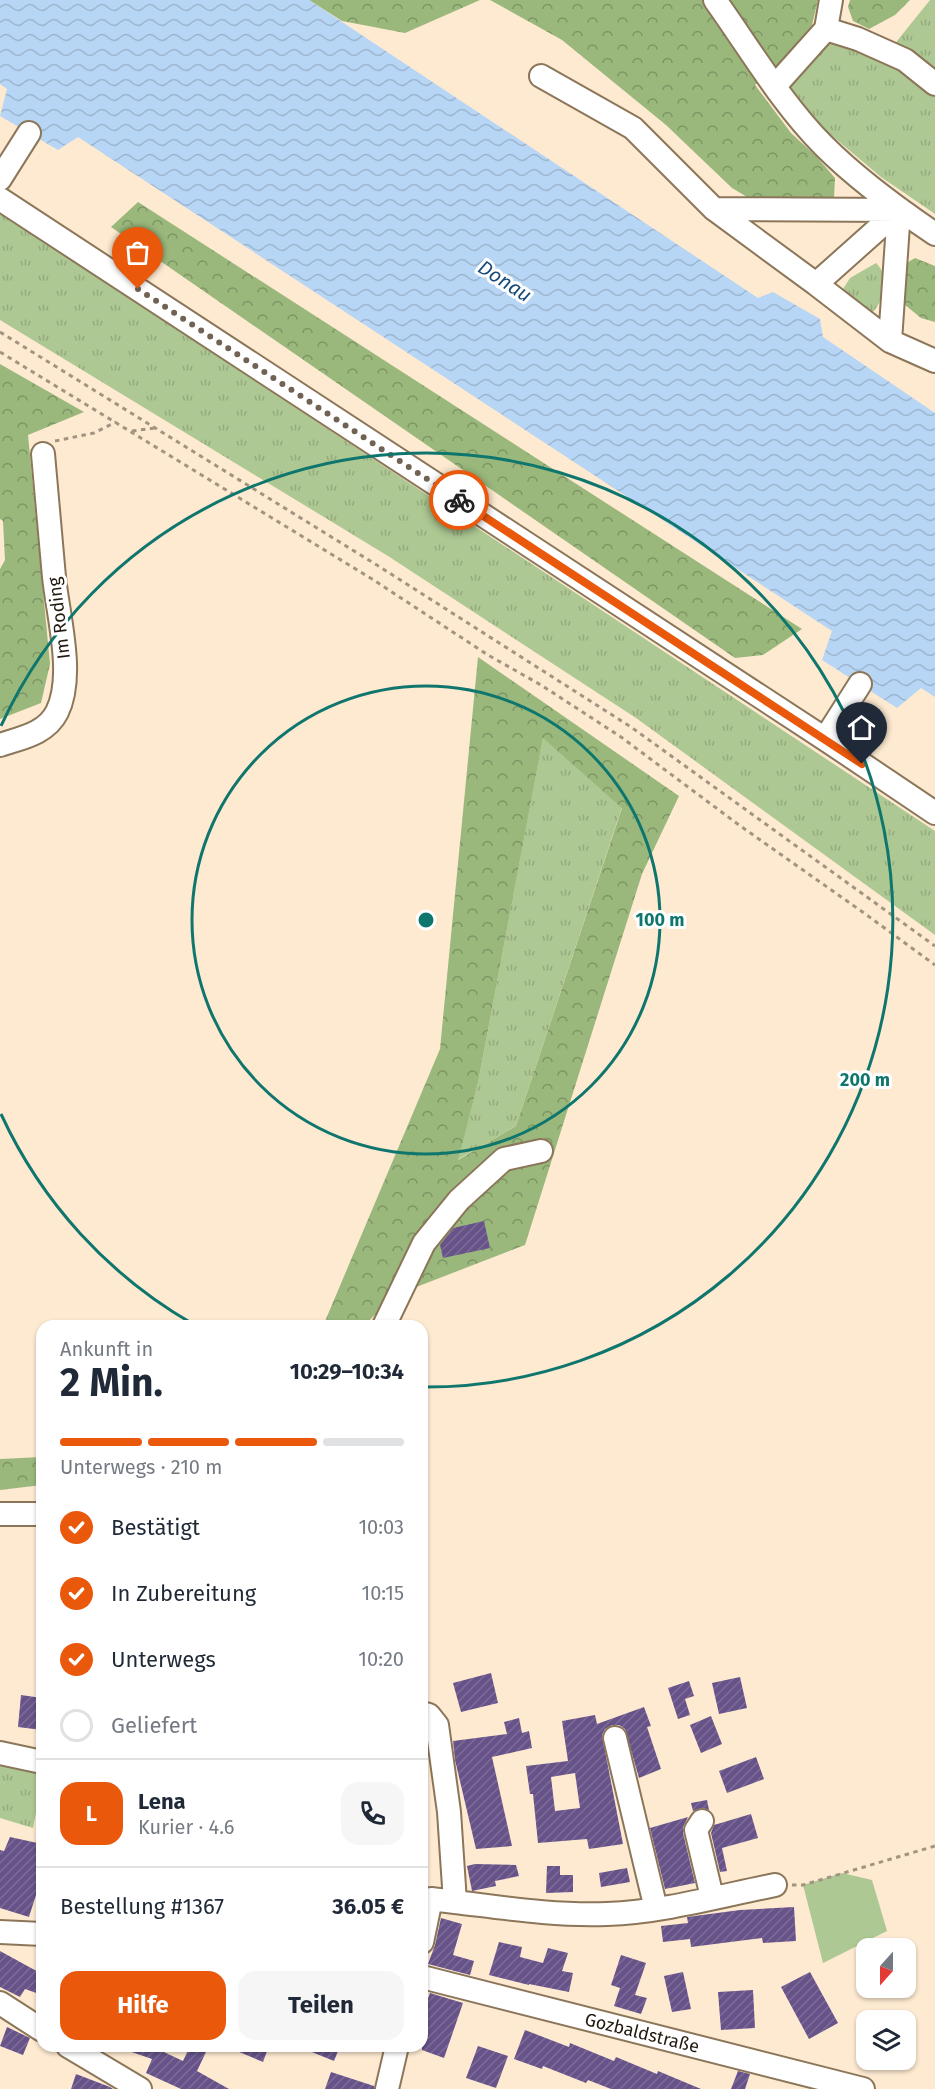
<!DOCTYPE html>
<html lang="de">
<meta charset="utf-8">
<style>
:root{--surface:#fff;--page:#f6f6f7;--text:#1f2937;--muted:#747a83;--line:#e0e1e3;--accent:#ea580c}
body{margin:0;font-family:"Fira Sans",sans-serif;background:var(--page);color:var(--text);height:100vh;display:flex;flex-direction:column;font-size:22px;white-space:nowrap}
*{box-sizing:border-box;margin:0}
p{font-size:20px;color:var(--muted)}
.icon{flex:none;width:33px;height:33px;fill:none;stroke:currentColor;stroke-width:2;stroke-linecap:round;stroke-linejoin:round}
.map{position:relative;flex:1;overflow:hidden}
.sheet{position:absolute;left:36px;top:1320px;width:392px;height:732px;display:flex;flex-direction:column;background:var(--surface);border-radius:18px;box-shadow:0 2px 4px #0004}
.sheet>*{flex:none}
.needle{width:39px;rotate:201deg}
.buttons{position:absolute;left:856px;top:1938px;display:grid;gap:12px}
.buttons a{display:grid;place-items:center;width:60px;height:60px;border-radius:12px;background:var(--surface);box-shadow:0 2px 4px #0004;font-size:30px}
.pin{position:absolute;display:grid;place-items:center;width:51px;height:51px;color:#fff;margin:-62px -26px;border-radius:50% 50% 50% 0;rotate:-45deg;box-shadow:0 0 6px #0007}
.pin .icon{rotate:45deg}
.courier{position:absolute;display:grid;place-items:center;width:60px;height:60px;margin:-30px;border:4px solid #ea580c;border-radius:50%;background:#fff;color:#222;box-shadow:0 2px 8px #0007}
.overview em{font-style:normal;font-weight:700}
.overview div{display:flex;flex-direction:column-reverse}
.overview{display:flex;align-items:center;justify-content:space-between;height:102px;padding:0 24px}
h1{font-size:39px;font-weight:700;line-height:45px}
.bar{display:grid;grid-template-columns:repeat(4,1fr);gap:9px 6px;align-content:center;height:72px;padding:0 24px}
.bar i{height:8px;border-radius:4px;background:var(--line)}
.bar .on{background:var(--accent)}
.bar p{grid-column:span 4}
.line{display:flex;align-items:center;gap:15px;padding:0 24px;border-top:2px solid var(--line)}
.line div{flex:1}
.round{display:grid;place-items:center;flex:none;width:63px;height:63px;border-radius:18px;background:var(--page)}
ol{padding:0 24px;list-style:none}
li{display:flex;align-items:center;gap:18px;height:66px}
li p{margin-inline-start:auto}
li .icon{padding:6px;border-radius:50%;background:var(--accent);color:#fff;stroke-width:4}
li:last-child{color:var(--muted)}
li i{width:33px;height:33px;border:3px solid var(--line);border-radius:50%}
.cta{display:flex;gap:12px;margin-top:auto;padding:12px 24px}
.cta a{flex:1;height:69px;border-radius:18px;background:var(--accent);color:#fff;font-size:24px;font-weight:700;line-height:69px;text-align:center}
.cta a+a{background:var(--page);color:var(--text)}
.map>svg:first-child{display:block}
.grass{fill:url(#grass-tufts)}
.forest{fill:url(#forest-crowns);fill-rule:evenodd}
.park{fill:#adc892}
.water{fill:url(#water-waves)}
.building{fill:url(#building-hatch);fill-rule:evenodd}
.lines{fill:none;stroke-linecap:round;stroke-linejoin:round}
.minor-casing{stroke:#8c765a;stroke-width:26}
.path{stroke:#a39481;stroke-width:3;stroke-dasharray:4.5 4.5;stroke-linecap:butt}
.minor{stroke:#fff;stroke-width:22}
.done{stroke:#706353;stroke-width:6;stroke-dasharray:0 10.8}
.route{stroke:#ea580c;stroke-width:8}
.ring{fill:none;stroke:#0f766e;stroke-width:3}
.labels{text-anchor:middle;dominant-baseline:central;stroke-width:6;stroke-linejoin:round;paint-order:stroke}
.street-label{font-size:18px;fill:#231a0f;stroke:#fff}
.water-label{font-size:20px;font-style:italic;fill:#164b79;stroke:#fff}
.centre{fill:#0f766e;stroke:#fff;stroke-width:3}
.ring-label{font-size:18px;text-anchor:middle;font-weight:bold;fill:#0f766e;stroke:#fff;stroke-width:6;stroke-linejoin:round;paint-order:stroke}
</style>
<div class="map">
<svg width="935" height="2089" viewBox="0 0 935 2089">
<defs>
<pattern id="grass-tufts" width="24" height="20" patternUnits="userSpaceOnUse" patternTransform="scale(1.5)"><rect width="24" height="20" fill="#adc892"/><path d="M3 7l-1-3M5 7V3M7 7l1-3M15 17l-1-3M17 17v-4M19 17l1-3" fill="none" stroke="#95ab7d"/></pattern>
<pattern id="forest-crowns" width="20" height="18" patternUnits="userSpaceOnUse" patternTransform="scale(1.5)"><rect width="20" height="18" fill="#9ab87c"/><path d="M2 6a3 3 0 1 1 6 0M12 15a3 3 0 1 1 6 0" fill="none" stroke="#7d9564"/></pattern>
<pattern id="water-waves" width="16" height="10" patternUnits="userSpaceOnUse" patternTransform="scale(1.5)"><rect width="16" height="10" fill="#b7d5f4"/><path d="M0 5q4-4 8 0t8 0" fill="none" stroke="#9db6d0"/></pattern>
<pattern id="building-hatch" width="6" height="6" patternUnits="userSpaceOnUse" patternTransform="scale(1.5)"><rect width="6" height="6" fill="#67538a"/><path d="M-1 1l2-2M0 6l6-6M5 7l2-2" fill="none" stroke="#7c6d95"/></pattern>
</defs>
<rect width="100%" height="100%" fill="#feead1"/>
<!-- grass -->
<path class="grass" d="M930,0H935V214L881,177L818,124L775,69L812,25L849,30L893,46Z
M0,212L935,831V935L636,718L388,556L0,320Z
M876,263C890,277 886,297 873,312H866L845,296L843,289L850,278Z
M543,737L622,807L516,1126L457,1160L478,1083Z
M0,1761L42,1768V1781L33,1828L0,1818Z"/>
<!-- forest -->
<path class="forest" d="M309,0H480L405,33L342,21Z
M490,0H818L812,25L775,69L755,85L791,133L816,156L835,178L834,199L764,207L732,188L666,125L562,40Z
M850,0H910L895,15L869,29L853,21L848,7Z
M138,202L802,629L763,655L735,658L111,227Z
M915,258L935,266V322L921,318L899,300L905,264Z
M0,364L84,412L28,435L50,664L41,703L0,719V569L5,560L3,521L0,519Z
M478,657L679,796L642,874L525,1245L393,1296L364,1326H323L440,1049ZM543,738L622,808L516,1126L458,1160L478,1083Z
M42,1457V1485L0,1490V1459Z"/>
<!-- park -->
<path class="park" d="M842,1873L872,1880L887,1931L823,1963L803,1885Z"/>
<!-- water -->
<path class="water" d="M0,0H309L758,298L773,292L820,319L823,337L935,413V697L921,688L897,708L822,660L832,631L78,137L58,150L0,116L7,89L0,84Z"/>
<!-- building -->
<path class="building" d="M484,1221L490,1248L443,1258L440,1245L453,1228Z
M491,1673L498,1703L461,1712L453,1683Z
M740,1677L747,1708L719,1714L712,1683Z
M689,1681L694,1696L685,1699L690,1715L678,1719L668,1688Z
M21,1695L42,1698V1730L18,1727Z
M644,1707L651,1726L647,1727L661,1769L639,1778L625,1729L619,1725H612L605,1729L602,1735L623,1844L589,1849L587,1839L538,1843L533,1794H530L526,1766L568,1761L562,1721L595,1715L597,1724ZM575,1773L580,1808L555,1811L551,1777Z
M711,1716L722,1744L701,1753L690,1725Z
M519,1718L522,1733L529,1731L532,1748L492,1757L512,1846L476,1849L455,1760L453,1741L507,1734L504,1722Z
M756,1757L764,1779L727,1793L719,1771Z
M707,1800L709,1810L702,1808L693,1811L691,1803Z
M751,1814L758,1838L722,1848L727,1871L720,1872L711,1833L714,1825Z
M688,1817L683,1827V1833L695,1883L665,1889L650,1828Z
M10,1837L42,1844V1876L29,1917L0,1908V1850L4,1851Z
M475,1864L516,1865L519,1876L495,1881L496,1886L472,1891L467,1866Z
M547,1866H560V1875H573V1892L546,1893Z
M627,1868L630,1882L601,1887L599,1873Z
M794,1907L796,1941L763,1943L762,1938L691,1947L690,1939L663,1942L661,1926L688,1923L687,1917L740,1910Z
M441,1918L462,1924L453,1955L474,1961L470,1975L428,1964L435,1945Z
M499,1942L522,1947L520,1957L543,1963L548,1948L568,1953L562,1971L573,1973L569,1992L529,1984V1985L489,1975Z
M0,1951L42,1974V1995L25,1989L20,1997L0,1987Z
M621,1955L646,1963L635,1995L647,1998L641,2014L614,2006L620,1988L611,1985Z
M683,1972L691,2009L672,2012L664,1976Z
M810,1972L838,2023L809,2039L781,1987Z
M753,1990L755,2028L721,2030L718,1992Z
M430,1993L463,2003L444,2058L422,2050V2015Z
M7,2027L30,2038L23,2055L0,2046Z
M525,2030L569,2047L570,2043L614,2061L616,2057L657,2074L658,2071L701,2089H611L588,2080L586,2083L543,2066L542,2069L514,2059Z
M121,2046H151L183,2061L190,2046H194L206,2052L197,2071L229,2089H181L146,2073L152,2059L120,2048Z
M225,2046H269L263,2062Z
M297,2046H340L334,2061Z
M478,2046L508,2056L496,2088L466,2078Z
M738,2071L750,2074L745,2089H731Z
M331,2072L374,2086V2089H325Z
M76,2074L110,2087L113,2089H71Z"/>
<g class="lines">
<!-- minor casing -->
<g class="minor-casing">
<path id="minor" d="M715,0C750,49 782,104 824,146C856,178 898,209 935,234
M826,29L858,39L905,60L935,84
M541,76L633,128L714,209L899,210L816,284L714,209
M775,86L826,29L831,0
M0,179L29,133
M0,199L825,739L935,813
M816,284L890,341L935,361
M890,341L899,210
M825,739L860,684
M0,745C21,738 46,734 57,712C75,676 58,616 54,577C50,536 47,495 43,454
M384,1326L424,1243L459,1200L504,1159L541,1151
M0,1514H42
M422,1713L429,1715L437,1725L449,1812L455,1902L431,1899L422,1942
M615,1738L656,1909
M0,1753L42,1762
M702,1821L696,1830L712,1897
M455,1902C505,1908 556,1916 607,1914C663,1912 720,1896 775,1885
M0,1932L42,1934
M422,1977L863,2089
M0,2003L42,2030
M68,2046L140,2089
M387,2089L397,2046"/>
</g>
<!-- path -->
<path class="path" d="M0,332L380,567L631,727L935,946
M0,352L372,579L488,655L541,685L621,737L739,825L864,913L935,965
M132,431L155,428
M55,441L94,433L116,422
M792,1885H803L935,1846"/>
<!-- minor -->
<use href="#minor" class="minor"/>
</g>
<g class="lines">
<!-- done -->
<path class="done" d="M138,289L459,500"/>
<!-- route -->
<path class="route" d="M459,500L862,764"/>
</g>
<!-- distance rings -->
<g class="ring">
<circle cx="426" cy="920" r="234"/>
<path d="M193 1324A467 467 0 0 1 1 1114M1 726A467 467 0 1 1 422 1387"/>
</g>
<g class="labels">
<!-- street labels -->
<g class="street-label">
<text transform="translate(59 618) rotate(-97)">Im Roding</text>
<text transform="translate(642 2033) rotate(14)">Gozbaldstraße</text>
</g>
<!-- water labels -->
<g class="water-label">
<text transform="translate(505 281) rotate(33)">Donau</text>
</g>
</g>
<circle cx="426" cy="920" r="9" class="centre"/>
<g class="ring-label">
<text x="660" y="926">100 m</text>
<text x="865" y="1086">200 m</text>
</g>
</svg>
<div class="buttons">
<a><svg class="needle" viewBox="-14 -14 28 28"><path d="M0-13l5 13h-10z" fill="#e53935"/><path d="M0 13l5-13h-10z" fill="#747a83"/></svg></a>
<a><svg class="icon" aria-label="layers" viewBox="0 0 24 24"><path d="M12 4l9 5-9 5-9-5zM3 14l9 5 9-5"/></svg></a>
</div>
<div class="pin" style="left:138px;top:289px;background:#ea580c"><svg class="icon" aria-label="bag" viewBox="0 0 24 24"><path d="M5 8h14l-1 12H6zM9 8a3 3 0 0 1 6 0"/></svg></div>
<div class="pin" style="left:862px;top:764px;background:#1f2937"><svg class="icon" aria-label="home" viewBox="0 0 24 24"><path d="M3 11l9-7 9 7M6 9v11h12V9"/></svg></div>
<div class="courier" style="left:459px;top:500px"><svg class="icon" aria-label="bike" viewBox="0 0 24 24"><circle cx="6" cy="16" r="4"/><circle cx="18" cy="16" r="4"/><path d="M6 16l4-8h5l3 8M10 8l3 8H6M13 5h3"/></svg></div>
<section class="sheet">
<div class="overview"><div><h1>2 Min.</h1><p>Ankunft in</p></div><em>10:29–10:34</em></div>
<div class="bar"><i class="on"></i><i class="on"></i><i class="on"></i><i></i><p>Unterwegs · 210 m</p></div>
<ol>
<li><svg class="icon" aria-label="check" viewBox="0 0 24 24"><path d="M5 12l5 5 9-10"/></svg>Bestätigt<p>10:03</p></li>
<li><svg class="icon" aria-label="check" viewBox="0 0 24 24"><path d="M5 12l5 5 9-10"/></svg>In Zubereitung<p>10:15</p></li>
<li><svg class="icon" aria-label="check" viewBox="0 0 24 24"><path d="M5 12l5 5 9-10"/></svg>Unterwegs<p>10:20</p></li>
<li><i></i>Geliefert</li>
</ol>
<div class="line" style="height:108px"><b class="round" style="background:var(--accent);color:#fff">L</b><div><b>Lena</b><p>Kurier · 4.6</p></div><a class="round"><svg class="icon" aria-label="phone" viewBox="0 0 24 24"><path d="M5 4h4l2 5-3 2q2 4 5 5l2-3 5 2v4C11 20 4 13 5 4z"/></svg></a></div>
<div class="line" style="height:78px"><div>Bestellung #1367</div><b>36.05 €</b></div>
<div class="cta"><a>Hilfe</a><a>Teilen</a></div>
</section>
</div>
